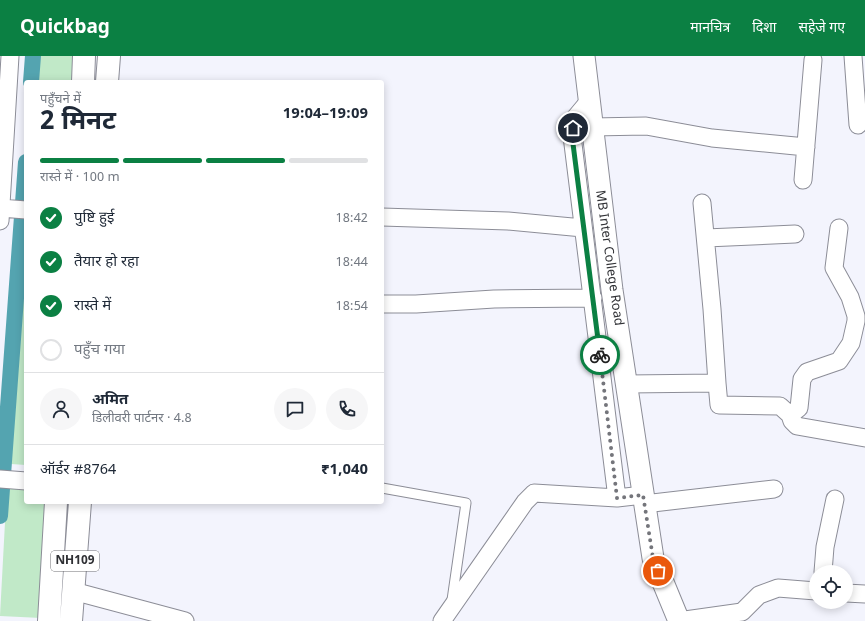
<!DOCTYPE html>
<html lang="hi">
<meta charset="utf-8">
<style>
:root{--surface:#fff;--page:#f6f6f7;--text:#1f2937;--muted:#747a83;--line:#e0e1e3;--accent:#0b8043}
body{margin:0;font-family:Georgia,"Noto Sans Devanagari",serif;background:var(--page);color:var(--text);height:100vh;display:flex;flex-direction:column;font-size:15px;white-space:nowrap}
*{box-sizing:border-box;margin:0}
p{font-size:13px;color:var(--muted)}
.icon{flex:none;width:22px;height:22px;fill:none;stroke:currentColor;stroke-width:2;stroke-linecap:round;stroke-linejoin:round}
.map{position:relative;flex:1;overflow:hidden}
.sheet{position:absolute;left:24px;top:24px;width:360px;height:424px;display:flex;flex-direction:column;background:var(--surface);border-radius:4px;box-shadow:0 2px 10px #0003}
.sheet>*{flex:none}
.tools{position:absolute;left:809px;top:509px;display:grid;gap:8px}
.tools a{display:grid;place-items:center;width:44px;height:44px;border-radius:50%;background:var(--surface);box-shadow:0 2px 10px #0003;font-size:20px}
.pin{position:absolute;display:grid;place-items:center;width:34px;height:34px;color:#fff;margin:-17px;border:2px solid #fff;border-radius:50%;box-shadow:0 1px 4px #0007}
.courier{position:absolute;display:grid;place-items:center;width:40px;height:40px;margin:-20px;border:3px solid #0b8043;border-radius:50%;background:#fff;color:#222;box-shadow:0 1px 5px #0007}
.overview em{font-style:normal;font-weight:700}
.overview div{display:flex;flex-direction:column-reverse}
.overview{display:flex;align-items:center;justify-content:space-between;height:68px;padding:0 16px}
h1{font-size:26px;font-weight:700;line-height:30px}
.bar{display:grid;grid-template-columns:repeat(4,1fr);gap:6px 4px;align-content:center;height:48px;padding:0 16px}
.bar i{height:5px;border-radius:3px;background:var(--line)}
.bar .on{background:var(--accent)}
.bar p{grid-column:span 4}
.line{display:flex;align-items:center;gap:10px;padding:0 16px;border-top:1px solid var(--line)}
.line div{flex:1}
.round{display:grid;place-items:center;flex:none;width:42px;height:42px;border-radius:21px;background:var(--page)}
ol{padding:0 16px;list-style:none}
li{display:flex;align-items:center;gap:12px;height:44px}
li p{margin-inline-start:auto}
li .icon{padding:4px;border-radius:50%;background:var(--accent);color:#fff;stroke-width:4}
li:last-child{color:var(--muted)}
li i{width:22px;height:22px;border:2px solid var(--line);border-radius:50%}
header{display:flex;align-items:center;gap:24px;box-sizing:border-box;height:56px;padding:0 20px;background:var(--accent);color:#fff}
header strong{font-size:19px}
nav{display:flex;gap:22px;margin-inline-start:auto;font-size:14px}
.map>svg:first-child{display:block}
.green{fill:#c1e9c8}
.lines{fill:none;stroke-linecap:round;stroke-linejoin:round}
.canal{stroke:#54a4b0;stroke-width:16}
.service-casing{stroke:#8c8d97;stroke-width:11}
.minor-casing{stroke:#8c8d97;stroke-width:19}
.tertiary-casing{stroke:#8c8d97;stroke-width:23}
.trunk-casing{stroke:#8c8d97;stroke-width:24}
.service{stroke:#fff;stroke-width:9}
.minor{stroke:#fff;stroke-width:17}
.tertiary{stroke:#fff;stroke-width:21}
.trunk{stroke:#fff;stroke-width:22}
.done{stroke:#74757b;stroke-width:4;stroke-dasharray:0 7.2}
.route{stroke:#0b8043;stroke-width:5}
.labels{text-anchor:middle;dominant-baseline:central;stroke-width:3;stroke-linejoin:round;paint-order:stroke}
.shield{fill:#fff;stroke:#6e6f72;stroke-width:1}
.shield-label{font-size:12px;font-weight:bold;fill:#303135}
.street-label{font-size:13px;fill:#303135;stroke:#fff}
</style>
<header>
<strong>Quickbag</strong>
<nav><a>मानचित्र</a><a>दिशा</a><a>सहेजे गए</a></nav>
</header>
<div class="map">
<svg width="865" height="565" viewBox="0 0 865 565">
<rect width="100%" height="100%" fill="#f3f4fd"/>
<!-- green -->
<path class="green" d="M38,0H76L74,26H37Z
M26,207V409L11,408Z
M7,429L26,431V446H47L41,562L0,560Z"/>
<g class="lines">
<!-- canal -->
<path class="canal" d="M31,26L33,0
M0,460L26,106"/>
<!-- service casing -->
<g class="service-casing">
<path id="service" d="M382,432L466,447L452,544"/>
</g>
<!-- minor casing -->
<g class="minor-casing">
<path id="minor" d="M853,0L858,69
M589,45L574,63L572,80L617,442
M592,71L646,70L712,82L806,91
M803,124L813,4
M702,147L712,253L717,327
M0,152L26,154
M382,161L508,165L583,172
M0,165L10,0
M706,182L795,178
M382,248H416L494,243L593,242
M627,328L717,327L719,349L780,350L790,359L792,365L797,370L865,382
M790,359L799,352L802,323L807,316L839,305L851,287L856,265V260L850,241L834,212L839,172
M0,423L26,425
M644,448L774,433
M823,516L825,491L835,443
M73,535L185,565
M846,537L865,538
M442,565L525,446L534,437L617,442L643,439
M678,565L742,556L759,539L778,532L816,535"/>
</g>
<!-- tertiary casing -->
<g class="tertiary-casing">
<path id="tertiary" d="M584,0L612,234L653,502L679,565"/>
</g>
<!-- trunk casing -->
<g class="trunk-casing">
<path id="trunk" d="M83,26L84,0
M107,26L109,0
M49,565L56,446
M71,565L80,446"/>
</g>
<!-- service -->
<use href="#service" class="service"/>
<!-- minor -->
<use href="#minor" class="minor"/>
<!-- tertiary -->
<use href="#tertiary" class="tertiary"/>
<!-- trunk -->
<use href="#trunk" class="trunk"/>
</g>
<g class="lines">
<!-- done -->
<path class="done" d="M600,299L617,442L643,439L653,502L658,515"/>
<!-- route -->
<path class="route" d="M573,72L572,80L600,299"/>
</g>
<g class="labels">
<!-- shield labels -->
<rect class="shield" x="51" y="495" width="48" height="20" rx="3"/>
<g class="shield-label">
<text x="75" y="505">NH109</text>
</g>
<!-- street labels -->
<g class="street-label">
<text transform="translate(609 202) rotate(82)">MB Inter College Road</text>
</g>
</g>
</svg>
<div class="tools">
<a><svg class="icon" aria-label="locate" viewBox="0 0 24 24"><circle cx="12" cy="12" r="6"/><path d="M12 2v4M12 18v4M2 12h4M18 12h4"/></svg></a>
</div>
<div class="pin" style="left:658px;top:515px;background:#ea580c"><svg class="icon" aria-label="bag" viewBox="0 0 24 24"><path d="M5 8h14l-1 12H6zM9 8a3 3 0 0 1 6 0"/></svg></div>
<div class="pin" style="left:573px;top:72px;background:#1f2937"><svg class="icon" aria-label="home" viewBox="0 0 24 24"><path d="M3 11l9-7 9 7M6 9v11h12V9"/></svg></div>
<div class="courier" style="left:600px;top:299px"><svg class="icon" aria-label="bike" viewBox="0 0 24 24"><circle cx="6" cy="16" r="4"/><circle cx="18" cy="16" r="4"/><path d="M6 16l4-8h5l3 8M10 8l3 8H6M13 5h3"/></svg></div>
<section class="sheet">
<div class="overview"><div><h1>2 मिनट</h1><p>पहुँचने में</p></div><em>19:04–19:09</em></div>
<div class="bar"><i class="on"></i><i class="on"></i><i class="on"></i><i></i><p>रास्ते में · 100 m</p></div>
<ol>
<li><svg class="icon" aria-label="check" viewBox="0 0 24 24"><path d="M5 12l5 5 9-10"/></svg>पुष्टि हुई<p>18:42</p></li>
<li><svg class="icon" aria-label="check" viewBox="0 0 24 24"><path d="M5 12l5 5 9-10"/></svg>तैयार हो रहा<p>18:44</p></li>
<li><svg class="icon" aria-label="check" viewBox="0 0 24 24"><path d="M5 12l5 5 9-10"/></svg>रास्ते में<p>18:54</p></li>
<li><i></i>पहुँच गया</li>
</ol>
<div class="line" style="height:72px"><a class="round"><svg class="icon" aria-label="person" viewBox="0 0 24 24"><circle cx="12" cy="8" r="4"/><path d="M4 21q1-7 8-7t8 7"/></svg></a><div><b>अमित</b><p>डिलीवरी पार्टनर · 4.8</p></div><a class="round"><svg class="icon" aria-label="chat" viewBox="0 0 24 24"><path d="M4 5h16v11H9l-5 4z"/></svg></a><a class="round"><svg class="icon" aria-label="phone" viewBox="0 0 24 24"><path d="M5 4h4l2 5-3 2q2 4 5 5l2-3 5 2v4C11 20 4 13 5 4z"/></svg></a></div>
<div class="line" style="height:52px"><div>ऑर्डर #8764</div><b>₹1,040</b></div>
</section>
</div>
